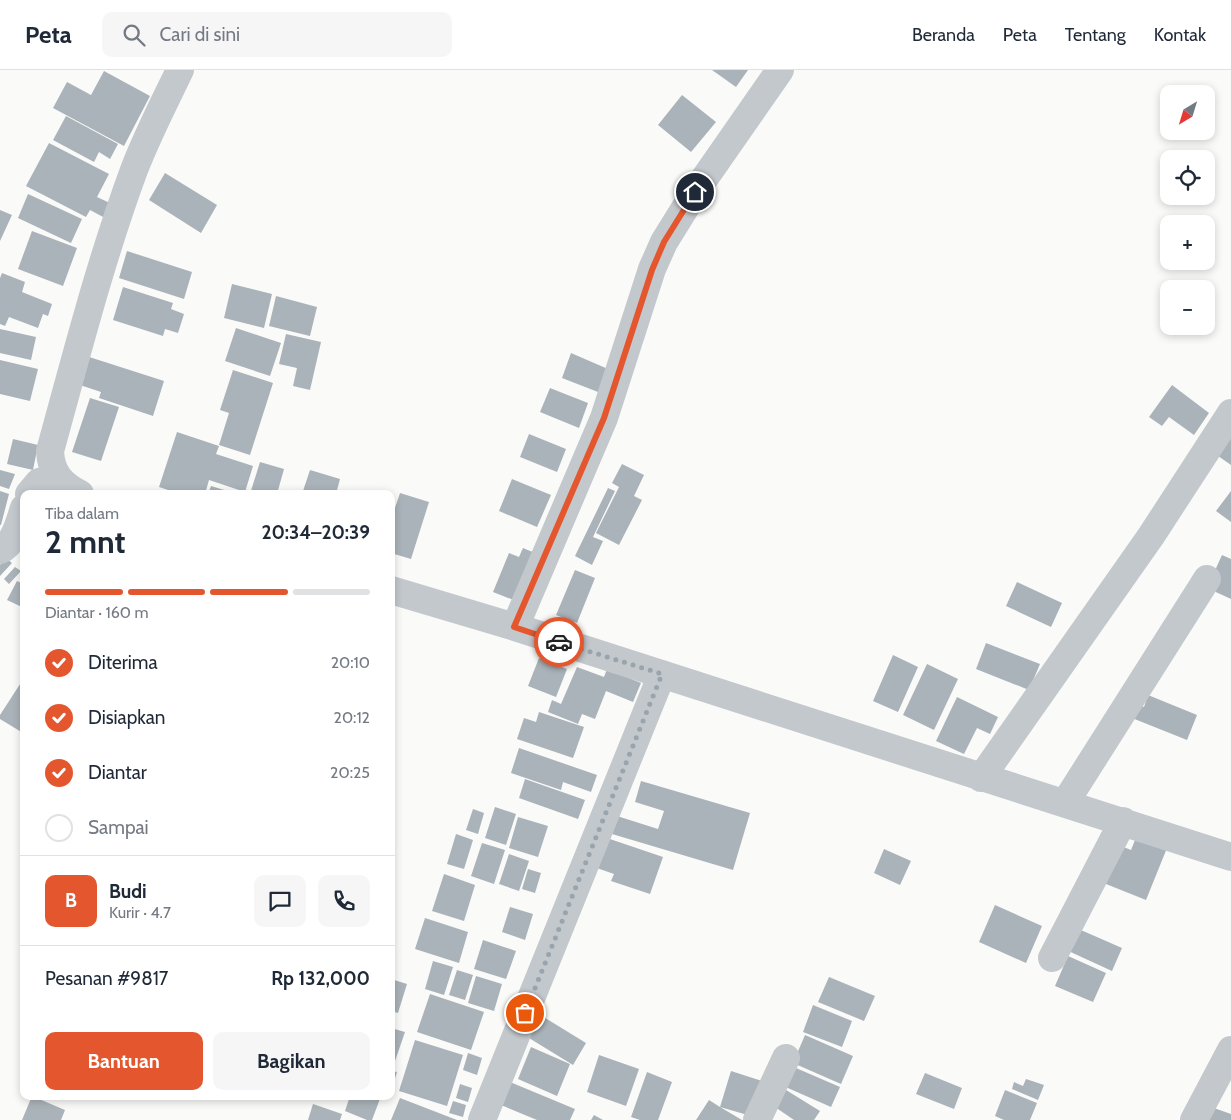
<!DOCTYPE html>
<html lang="id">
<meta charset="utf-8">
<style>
:root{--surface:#fff;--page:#f6f6f7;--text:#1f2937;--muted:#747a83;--line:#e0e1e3;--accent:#e4572e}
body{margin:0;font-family:Cabin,sans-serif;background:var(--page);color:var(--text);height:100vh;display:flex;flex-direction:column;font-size:19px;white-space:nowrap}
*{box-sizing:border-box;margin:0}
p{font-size:16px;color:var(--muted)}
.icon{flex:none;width:28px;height:28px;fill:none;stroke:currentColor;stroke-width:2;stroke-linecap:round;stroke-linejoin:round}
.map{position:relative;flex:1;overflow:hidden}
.panel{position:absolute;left:20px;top:420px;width:375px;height:610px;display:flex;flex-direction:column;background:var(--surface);border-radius:10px;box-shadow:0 2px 8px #0003}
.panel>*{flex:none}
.needle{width:32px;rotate:218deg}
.fabs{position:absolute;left:1160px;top:15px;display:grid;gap:10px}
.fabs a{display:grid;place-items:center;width:55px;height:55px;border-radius:10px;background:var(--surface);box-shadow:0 2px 8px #0003;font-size:25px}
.pin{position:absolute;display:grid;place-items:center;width:42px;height:42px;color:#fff;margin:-21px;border:2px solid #fff;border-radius:50%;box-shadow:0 1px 5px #0007}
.courier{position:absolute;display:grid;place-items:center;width:50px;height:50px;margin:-25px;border:4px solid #e4572e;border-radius:50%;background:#fff;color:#222;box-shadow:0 1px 6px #0007}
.headline em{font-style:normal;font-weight:700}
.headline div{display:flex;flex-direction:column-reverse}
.headline{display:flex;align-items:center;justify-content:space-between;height:85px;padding:0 25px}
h1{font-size:32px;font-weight:700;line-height:38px}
.bar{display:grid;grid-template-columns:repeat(4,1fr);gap:8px 5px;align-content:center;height:60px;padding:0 25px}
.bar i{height:6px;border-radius:4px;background:var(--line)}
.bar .on{background:var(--accent)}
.bar p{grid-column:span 4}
.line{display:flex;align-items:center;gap:12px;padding:0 25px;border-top:1px solid var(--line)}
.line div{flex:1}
.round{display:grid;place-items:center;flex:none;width:52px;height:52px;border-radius:10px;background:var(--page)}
ol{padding:0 25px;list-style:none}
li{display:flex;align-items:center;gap:15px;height:55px}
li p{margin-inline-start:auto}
li .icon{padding:5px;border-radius:50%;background:var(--accent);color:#fff;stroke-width:4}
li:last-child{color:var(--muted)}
li i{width:28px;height:28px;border:2px solid var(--line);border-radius:50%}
.primary-button{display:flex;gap:10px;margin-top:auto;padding:10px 25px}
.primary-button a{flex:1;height:58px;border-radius:10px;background:var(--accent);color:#fff;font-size:20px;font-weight:700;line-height:58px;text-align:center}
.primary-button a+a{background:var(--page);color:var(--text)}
header{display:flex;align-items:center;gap:30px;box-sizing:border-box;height:70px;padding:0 25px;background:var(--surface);border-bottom:1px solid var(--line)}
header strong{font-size:24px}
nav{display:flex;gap:28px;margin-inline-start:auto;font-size:18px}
.search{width:350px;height:45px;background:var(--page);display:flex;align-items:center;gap:12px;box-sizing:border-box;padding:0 18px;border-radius:10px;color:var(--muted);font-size:19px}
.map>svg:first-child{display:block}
.building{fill:#aab3b9}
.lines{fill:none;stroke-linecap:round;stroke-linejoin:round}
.minor{stroke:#c3c8cc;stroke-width:28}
.done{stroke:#99a4ac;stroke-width:5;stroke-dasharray:0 9}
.route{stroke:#e4572e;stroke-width:6}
</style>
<header>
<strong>Peta</strong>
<div class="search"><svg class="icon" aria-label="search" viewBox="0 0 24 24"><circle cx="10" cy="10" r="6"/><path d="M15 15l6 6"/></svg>Cari di sini</div>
<nav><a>Beranda</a><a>Peta</a><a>Tentang</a><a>Kontak</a></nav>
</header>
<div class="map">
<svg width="1231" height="1050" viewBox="0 0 1231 1050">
<rect width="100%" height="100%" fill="#fafaf8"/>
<!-- building -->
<path class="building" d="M712,0H748L736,17Z
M104,1L150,26L124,76L53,38L67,12L91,25Z
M682,25L716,52L691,82L658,55Z
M66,46L118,74L110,89L99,82L94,92L53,70Z
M49,73L109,104L97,127L112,134L105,148L90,140L86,147L26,116Z
M165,103L217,135L201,163L149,130Z
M28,124L82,149L71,173L18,148Z
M0,140L12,145L0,171Z
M32,161L77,178L63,216L18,199Z
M127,181L192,202L184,229L119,208Z
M2,203L25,212L22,222L52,234L48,246L43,244L38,258L9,247L5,256L0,254V208Z
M232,214L272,224L264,258L224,248Z
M123,217L173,233L171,239L184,244L178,263L165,259L163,266L113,250Z
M276,226L317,237L310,266L269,256Z
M236,258L281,273L270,306L225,291Z
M0,259L36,267L31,290L0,283Z
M286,264L321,272L310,320L293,316L297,298L279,294Z
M571,283L608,299L598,322L562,308Z
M83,285L164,311L153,346L99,328L101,322L74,313Z
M0,290L38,299L30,331L0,324Z
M233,300L273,313L250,385L219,375L229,343L220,340Z
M1172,315L1209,343L1194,365L1169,347L1162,356L1149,347Z
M550,318L588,333L579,358L540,342Z
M90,328L119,337L101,391L72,382Z
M177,362L219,376L216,384L253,396L245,422L209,410L205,424H180L159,417Z
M529,364L566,379L557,402L520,387Z
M1224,364L1231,369V395L1211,381Z
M13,369L38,375L33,400L7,394Z
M260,392L284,399L277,424H250Z
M622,394L644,405L634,426L642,430L619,475L596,463L619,417L612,413Z
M0,400L15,404L9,419L0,416Z
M310,400L340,409L336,424H302Z
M512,409L551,425L537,457L499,441Z
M211,416L234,423L233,424H208Z
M608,418L615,421L593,467L603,471L592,495L575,486Z
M0,421L9,424L1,455H0Z
M1231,421V452L1216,441Z
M400,423L429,432L411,489L391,483V450Z
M523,478L535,483L516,531L493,522L509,483L519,487Z
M1222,485L1231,489V529L1207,518Z
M6,488L12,493L0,506V495Z
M15,497L21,501L9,514L4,509Z
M575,500L595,508L577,553L556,545Z
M17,511L24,514V538L7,530Z
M1017,512L1062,533L1051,557L1006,536Z
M986,573L1040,594L1029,620L976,599Z
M893,585L918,597L898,642L873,631Z
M539,588L567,599L556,627L528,616Z
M927,594L958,609L934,660L903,645Z
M577,597L604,607L607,599L641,613L633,632L606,621L595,649L582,644L578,654L548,642L552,630L561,634Z
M22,611L24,612L23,663L0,649V645Z
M1148,625L1197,645L1187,670L1132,648L1137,634L1144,637Z
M957,627L998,647L990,664L977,658L964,684L936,671Z
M539,642L584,657L573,688L517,669L524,648L536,652Z
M519,678L597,705L591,722L563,712L561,720L511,703Z
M525,709L585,730L578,749L519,728Z
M641,711L750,743L733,800L612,764L617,746L658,759L664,741L635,732Z
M495,737L516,744L506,775L485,768Z
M473,739L484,743L478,764L466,760Z
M518,747L548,756L538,787L509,778Z
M456,764L473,770L464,799L447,794Z
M1137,765L1167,778L1146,830L1101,812L1116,774L1131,780Z
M601,766L663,787L650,824L611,811L614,804L591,796Z
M482,773L505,780L494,814L471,806Z
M884,779L911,791L900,815L874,803Z
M509,784L529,791L519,821L499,814Z
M528,799L541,803L535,823L522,819Z
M444,804L475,815L464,851L432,841Z
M995,835L1042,856L1026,893L979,872Z
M510,837L533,844L525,870L502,862Z
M425,848L468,862L459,893L415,879Z
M1074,857L1122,878L1112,901L1064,879Z
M483,870L516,881L506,909L474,899Z
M1068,886L1106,903L1093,932L1055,916Z
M433,891L453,897L444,925L425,919Z
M457,900L473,905L465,930L449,925Z
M476,906L502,914L494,941L468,933Z
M829,907L875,926L864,951L818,932Z
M391,909L407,914L398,943L391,941Z
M430,924L484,942L471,980L417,962Z
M813,935L852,951L842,977L803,962Z
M542,946L586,973L573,995L529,968Z
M391,958L405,962L394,994L391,993Z
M805,965L853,986L841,1014L793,993Z
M415,970L463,985L447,1036L399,1021Z
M531,977L570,994L557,1026L518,1009Z
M468,983L482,988L477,1005L463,1000Z
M599,985L639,999L626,1036L587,1022Z
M789,995L840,1017L831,1037L781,1015Z
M391,1001L397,1002L392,1018H391Z
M731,1001L762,1011L751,1046L720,1037L742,1050H696L709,1030L720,1037Z
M647,1002L672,1012L658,1050H640L631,1047Z
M925,1003L962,1018L954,1039L916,1024Z
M1026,1009L1044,1015L1038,1030L1012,1019L1014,1012L1023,1016Z
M510,1012L575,1039L570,1050H537L501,1035Z
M460,1014L472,1018L468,1032L456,1028Z
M786,1020L820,1041L814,1050H794L775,1037Z
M1005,1020L1037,1033L1030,1050H1004L995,1046Z
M32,1026L65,1040L61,1050H22Z
M350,1026H381L372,1050H367L345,1041Z
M400,1028L457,1050H391Z
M453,1031L466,1035L463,1047L449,1043Z
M313,1034L342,1044L340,1050H308Z
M1211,1037L1231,1044V1050H1207Z
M594,1045L603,1050H591Z"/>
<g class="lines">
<!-- minor -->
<path class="minor" d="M29,424L39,412L57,408
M80,424C61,414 51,403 50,381C76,287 100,192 134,100C147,66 164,33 180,0
M0,480C15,474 19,452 24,438
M391,520L515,557L1231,787
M515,557L604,348L652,199L664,172L695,122L780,0
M981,708L1151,466L1231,343
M1065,733L1207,509
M1052,888L1123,751
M482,1050L662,604
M757,1050L786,988
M1194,1050L1231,980"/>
</g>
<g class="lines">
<!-- done -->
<path class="done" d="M525,943L662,604L559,572"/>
<!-- route -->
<path class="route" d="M559,572L514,557L604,348L652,200L664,172L695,122"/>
</g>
</svg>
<div class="fabs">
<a><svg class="needle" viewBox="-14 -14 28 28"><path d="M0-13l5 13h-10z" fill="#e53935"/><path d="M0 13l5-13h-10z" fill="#747a83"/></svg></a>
<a><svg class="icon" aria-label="locate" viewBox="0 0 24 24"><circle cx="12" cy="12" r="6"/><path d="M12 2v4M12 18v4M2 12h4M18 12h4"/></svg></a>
<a>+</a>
<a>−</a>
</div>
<div class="pin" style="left:525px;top:943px;background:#ea580c"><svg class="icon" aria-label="bag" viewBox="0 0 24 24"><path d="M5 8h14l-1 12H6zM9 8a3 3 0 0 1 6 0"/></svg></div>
<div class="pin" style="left:695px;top:122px;background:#1f2937"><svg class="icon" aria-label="home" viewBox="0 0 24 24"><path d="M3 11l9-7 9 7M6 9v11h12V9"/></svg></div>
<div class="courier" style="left:559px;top:572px"><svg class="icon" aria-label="car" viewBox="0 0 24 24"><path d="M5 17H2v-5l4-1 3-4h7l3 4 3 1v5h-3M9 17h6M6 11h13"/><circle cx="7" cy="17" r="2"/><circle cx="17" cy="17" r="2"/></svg></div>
<section class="panel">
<div class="headline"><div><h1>2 mnt</h1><p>Tiba dalam</p></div><em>20:34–20:39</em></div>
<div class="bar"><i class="on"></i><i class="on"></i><i class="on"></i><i></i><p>Diantar · 160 m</p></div>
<ol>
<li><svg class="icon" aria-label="check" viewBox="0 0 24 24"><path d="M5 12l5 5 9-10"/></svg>Diterima<p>20:10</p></li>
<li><svg class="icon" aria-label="check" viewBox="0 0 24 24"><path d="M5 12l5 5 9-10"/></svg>Disiapkan<p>20:12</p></li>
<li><svg class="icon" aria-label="check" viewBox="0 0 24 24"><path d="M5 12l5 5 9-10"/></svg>Diantar<p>20:25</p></li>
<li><i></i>Sampai</li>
</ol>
<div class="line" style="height:90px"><b class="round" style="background:var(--accent);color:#fff">B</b><div><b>Budi</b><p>Kurir · 4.7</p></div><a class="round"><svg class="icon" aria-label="chat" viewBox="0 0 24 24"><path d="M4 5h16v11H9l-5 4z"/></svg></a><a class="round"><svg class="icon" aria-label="phone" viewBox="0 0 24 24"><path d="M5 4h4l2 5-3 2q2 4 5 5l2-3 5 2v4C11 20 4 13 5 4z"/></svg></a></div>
<div class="line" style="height:65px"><div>Pesanan #9817</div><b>Rp 132,000</b></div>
<div class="primary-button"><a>Bantuan</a><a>Bagikan</a></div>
</section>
</div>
